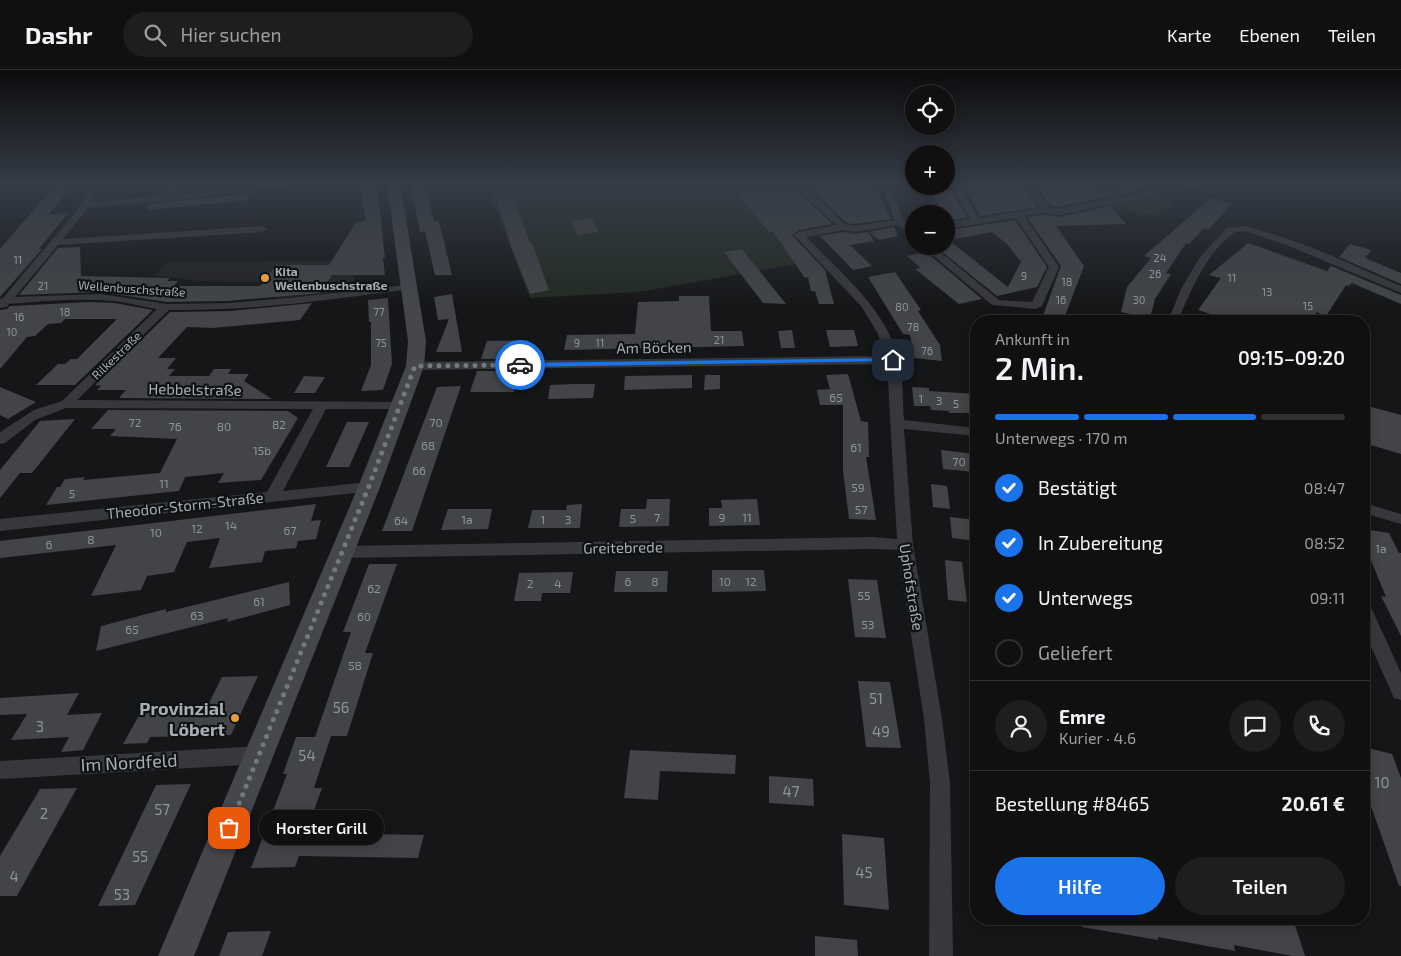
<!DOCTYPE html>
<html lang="de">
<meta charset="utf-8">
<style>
:root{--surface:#101011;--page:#1e1e1f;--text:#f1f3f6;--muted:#9c9d9f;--line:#303031;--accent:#1a73e8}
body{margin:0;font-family:"Exo 2",sans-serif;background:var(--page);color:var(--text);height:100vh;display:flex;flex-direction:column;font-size:19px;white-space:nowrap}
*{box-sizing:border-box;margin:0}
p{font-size:16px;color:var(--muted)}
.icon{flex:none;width:28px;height:28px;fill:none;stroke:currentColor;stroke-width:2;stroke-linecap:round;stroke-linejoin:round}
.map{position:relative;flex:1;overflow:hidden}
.sheet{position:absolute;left:970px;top:245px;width:400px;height:610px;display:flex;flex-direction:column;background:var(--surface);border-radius:20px;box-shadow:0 2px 12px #0003,0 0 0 1px var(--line)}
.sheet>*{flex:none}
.tools{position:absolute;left:905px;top:15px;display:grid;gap:10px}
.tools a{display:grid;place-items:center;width:50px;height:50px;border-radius:50%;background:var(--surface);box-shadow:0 2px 12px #0003,0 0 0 1px var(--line);font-size:25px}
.pin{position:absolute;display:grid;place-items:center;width:42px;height:42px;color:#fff;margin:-21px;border-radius:10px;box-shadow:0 2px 8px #0006}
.courier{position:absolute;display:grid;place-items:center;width:50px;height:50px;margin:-25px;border:4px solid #1a73e8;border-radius:50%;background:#fff;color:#222;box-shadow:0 1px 6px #0007}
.bubble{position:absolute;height:35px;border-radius:18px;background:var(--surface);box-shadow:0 2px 12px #0003,0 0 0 1px var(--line);font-size:16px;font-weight:600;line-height:35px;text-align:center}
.summary em{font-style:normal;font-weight:600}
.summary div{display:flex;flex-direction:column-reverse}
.summary{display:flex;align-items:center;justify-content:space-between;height:85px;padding:0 25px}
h1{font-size:32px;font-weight:600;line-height:38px}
.bar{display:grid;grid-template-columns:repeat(4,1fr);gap:8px 5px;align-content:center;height:60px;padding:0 25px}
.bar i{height:6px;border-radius:4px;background:var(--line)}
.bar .active{background:var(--accent)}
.bar p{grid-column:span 4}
.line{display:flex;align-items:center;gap:12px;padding:0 25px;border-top:1px solid var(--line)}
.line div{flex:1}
.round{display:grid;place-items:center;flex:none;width:52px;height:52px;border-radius:26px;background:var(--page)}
ol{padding:0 25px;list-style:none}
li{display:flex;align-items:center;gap:15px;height:55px}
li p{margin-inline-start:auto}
li .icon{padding:5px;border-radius:50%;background:var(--accent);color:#fff;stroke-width:4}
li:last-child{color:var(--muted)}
li i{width:28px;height:28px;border:2px solid var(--line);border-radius:50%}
.cta{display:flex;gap:10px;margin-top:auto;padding:10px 25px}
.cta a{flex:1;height:58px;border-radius:30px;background:var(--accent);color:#fff;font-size:20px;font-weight:600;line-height:58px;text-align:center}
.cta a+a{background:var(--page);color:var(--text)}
header{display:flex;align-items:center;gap:30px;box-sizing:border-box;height:70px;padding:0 25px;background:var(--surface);border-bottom:1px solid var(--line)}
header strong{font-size:24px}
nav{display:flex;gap:28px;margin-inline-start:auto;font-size:18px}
.search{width:350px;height:45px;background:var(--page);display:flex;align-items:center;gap:12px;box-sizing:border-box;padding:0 18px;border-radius:28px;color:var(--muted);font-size:19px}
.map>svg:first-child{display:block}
.built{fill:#222224}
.green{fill:#222a22}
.building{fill:#424447}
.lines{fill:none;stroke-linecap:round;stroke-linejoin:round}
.street{fill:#37383c;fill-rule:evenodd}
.secondary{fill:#45474c;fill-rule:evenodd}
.route{fill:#1a73e8}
.done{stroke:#75797e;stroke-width:5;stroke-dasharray:0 9}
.poi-dot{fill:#e59c40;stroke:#101112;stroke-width:2}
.labels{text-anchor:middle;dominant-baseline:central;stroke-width:4.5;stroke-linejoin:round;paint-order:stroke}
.far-number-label{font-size:11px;fill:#8e949a}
.far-poi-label{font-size:12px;font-weight:bold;fill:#a8aeb6;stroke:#101112;text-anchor:start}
.far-street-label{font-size:12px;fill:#a8aeb6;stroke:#101112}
.number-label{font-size:12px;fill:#8e949a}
.street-label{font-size:15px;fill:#a8aeb6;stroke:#101112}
.near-number-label{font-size:15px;fill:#8e949a}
.near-poi-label{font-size:18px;font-weight:bold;fill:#a8aeb6;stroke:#101112;text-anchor:end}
.near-street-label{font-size:18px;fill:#a8aeb6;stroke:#101112}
</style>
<header>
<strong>Dashr</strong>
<div class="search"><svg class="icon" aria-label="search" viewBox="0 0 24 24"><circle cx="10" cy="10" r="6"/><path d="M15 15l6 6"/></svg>Hier suchen</div>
<nav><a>Karte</a><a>Ebenen</a><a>Teilen</a></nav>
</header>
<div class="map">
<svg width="1401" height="886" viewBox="0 0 1401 886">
<rect width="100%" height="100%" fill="#151617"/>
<!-- built -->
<path class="built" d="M355,191L353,220L276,229L286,212L198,211L155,205L167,192Z"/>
<!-- green -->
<path class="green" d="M486,113H745L815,191L638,222L530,228Z
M1156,124L1175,134L1155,145L1119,141L1104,134Z"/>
<!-- building -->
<path class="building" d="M57,113H74L48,145L68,143L39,179H42L0,227V179Z
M228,113H253L157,124L161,118L179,116L178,118Z
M360,113H377L384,180L385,188H383L385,205H332L320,223L228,231L167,232L100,222L19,225L58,178L80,177L81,206L170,208L167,211H178L174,216H260L276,195H329L356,152L366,151Z
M410,113H425L434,152L439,151L452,205H435L425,161L420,162Z
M804,113H828L834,117L875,116L891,149L854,154L847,153Z
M962,113H1021L1038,137L980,146Z
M1033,113H1097L1108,126L1059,137L1051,136Z
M1109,113H1141L1142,119L1120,124Z
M794,117L832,154L799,160L792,165L825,200L834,234H819L815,221H811L808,207L805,208L773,161L769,162L738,125Z
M932,121H952L967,148L946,151V144H942Z
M250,123L248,130L146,140L150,134Z
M1211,128L1232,134L1208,160L1204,158L1189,174L1186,173L1166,203L1171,204L1155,229L1150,248L1121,242L1127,217L1151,188L1144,186Z
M514,129L530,173H532L549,220L530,224L511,176L497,132Z
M1110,136L1126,154L1056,156L1084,196L1063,251H1041L1061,196L1027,147L1047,145L1059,147Z
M592,148L599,162L578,165L571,151Z
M1015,150L1047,197L1037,217L997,226L940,180L946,179V168L1008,217L1021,192L1007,174L992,162L955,169L950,160Z
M894,157L898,166L879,170L869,162Z
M843,162L854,164L868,162L874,171L850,175L872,196L853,200L820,166Z
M1248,173L1327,201L1331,196L1401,225V234L1352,213L1348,216L1346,215L1326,246L1316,242L1314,251H1232L1198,240L1221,208L1209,205Z
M1350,174L1371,180L1365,188L1401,203V214L1339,187Z
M742,179L786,234L763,233L724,182Z
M926,182L982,229L959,234L915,199L921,198L907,186Z
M895,202L921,240L918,241L940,275L942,291L914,288L910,265L903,264L868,207Z
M452,224L462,282H436L449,249L438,250L434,227Z
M679,226H709L711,261H742L744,276L564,280L567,265L635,264L638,232L679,231Z
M388,228L392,294L383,320L361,321L371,295V252H369L368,230Z
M89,232L115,233L153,240L75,315H36L58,294H65L71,289H77L117,249H65L61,253L48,254L35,266L27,267L0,299V240L7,239L10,236Z
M312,233L300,250L213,258L187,257L158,288H176L167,299H175L169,306H209L214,299H231L228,304H249L244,311L272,329L119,328L126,320H97L101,316L95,315L170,242L230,241Z
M792,260L795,278H781L778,261Z
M826,260H854L858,276L830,277Z
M528,270L523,289H481L487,271Z
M477,301H520L514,322H470Z
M848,304L861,351L868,352L869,387H866L876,450L849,449L843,401V335H820L817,320L830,319L826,305Z
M692,305V318L624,320L625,306Z
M705,305H720V319L704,320Z
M304,306L325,307L315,323H294Z
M574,314H595L593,328L548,329L550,315Z
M461,316L412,461H382L437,317Z
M0,317L36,332L8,349L0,345Z
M912,317L929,318V321L976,324V343H949V341L931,340L930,336H914Z
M1364,335L1401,345V384L1364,373Z
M108,340L288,341L298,348L261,410L218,413L224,403L185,407L179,421L46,435L57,417H60L65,409L85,407L83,410L160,403L177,369L110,366L116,359H91Z
M75,349L32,403H20L0,428V400L40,351Z
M347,352H369L349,397H326Z
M941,380L976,384V402L943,399Z
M931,414L947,416L950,439L933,437Z
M647,429H670L669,456L619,457L621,439H646Z
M757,429L760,455L709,456V438H722L721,430Z
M316,434L311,451L321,450L316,469L298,471L296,478L265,481L262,492L209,498L220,468L187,472L174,502L147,506L141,520L91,526L116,475L0,488V471Z
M582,434L580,458H528L532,440H566L567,435Z
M448,439H492L488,459L441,460Z
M950,447L976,450V471L952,468Z
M1364,459L1389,463L1399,483H1401V566L1381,526L1386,527L1364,473Z
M945,490L962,492L967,532L948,530Z
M369,494H397L365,583H373L347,666H331L314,718H322L306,763L424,765L418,788L299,786L295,797L251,798L287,704H283L296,667H315L351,562H343Z
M712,500H764L766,521L712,522Z
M616,501H668L667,522H614Z
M573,502L570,523H542L541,531H514L519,503Z
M848,509L877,510L886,568L855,567Z
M289,512L290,535L227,552L228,548L96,581L101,556L166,539V542Z
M258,606L231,665L150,667L147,673L123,674L142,640L206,639L222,607Z
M858,611L890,612L901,678L866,677Z
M79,623L67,645L102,643L83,680L61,682L69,667L11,670L27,644L0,645V628Z
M1364,677L1392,684L1401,708V816H1399L1364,716Z
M630,680L736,685L735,704L660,701L658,730L624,728Z
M769,706L813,709L814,736L769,733Z
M191,714L135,835L98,836L156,715Z
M77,718L17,826H0V786L40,719Z
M842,764L884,768L889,840L844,835Z
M1083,849H1293L1305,886H1292L1234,875L1235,881L1158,867V870L1082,857Z
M271,861L262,886H219L228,862Z
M815,866L857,870L858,886H815Z"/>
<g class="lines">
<!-- street -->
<path class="street" d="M94,113H102L91,132L177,124L269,113H290L286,116L177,130L88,138L63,169L262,156L267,159L262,162L58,175L15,227L100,224L167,234L228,233L289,228L414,214L415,216L410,219C330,230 250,241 169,240L77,330L405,332L406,335L405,338L400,339H326L283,421L369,412L374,413L376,417L374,421L0,461V449L267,422L313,339L66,338L35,350L5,373L0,374V363L3,360L34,340L62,331L157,239C143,237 129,233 115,231C80,228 44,231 9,234L7,237L0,238V229L3,228L77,140Z
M792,113H801L846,155L854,156L895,150L882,117L876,113L889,114L904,151L914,160V168L898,155L854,162L843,160L806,167C841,203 885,238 899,289C904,308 902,331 904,350L976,358V366L904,359L913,475L942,649L950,713L953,886H929L930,713L924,649L898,480L873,479L342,488L336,486L334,482L336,478L342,476L873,467L897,469L887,294L415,300L409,296L415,292L886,286L877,262L861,236L794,165L799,162L836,155Z
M950,113H958L979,148L1041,138L1023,113H1031L1050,138L1059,139L1112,128L1099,113H1107L1121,127L1189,113H1203L1199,116L1059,145L1047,143L1024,146L1059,197L1042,236L1036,239L992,235L922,176H933L999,230L1032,232L1049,197L1016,148L946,159V153L970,149Z
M1245,156C1299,169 1350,194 1401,216V223L1284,174L1245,161L1235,162C1206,183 1191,219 1178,251H1168L1181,219L1200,187L1227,158Z
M1364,433L1401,444V454L1364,443Z
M1364,533L1370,535L1401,603V630L1394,628L1364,561Z
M259,676L266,678L269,685L266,692L259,694L0,709V691Z"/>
<!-- secondary -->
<path class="secondary" d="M387,113H400L426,271L424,296L380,417L194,886H158L358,417L406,296L408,271Z"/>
</g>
<!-- sky -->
<linearGradient id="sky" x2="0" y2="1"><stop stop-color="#0c0c0d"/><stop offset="0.48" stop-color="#353c47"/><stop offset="1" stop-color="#353c47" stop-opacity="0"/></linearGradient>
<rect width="1401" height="237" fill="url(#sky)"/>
<!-- route -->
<path class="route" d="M893,288L895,289V291L520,297L517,295L520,293Z"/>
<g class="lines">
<!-- done -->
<path class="done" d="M229,758L369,416L415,296L520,295"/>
</g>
<!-- markers -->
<g class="poi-dot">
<circle cx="265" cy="208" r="5"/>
<circle cx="235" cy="648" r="5"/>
</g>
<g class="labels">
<!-- far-number labels -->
<g class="far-number-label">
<text x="1160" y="187">24</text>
<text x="18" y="189">11</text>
<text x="1155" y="203">26</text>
<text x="1024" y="205">9</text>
<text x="1232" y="207">11</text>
<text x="1067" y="211">18</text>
<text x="43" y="215">21</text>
<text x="1267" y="221">13</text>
<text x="1061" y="229">16</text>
<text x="1139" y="229">30</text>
<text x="1308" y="235">15</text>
<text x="902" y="236">80</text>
<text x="65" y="241">18</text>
<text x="379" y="241">77</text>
<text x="19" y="246">16</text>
<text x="913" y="256">78</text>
<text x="12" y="261">10</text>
<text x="719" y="269">21</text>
<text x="381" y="272">75</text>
<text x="577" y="272">9</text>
<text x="600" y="272">11</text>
<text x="927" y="280">76</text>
</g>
<!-- far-poi labels -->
<g class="far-poi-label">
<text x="275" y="201">Kita<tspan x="275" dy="14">Wellenbuschstraße</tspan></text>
</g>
<!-- far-street labels -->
<g class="far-street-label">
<text transform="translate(132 218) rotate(4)">Wellenbuschstraße</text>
<text transform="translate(116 285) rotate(-44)">Rilkestraße</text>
</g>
<!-- number labels -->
<g class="number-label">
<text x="836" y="327">65</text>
<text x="921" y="328">1</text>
<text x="939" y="330">3</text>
<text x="956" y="333">5</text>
<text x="135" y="352">72</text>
<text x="436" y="352">70</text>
<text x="279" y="354">82</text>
<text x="175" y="356">76</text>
<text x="224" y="356">80</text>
<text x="428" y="375">68</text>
<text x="856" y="377">61</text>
<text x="262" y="380">15b</text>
<text x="959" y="391">70</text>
<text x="419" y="400">66</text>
<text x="164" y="413">11</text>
<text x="858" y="417">59</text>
<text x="72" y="423">5</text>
<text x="861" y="439">57</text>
<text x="657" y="447">7</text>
<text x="722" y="447">9</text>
<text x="747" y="447">11</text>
<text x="633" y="448">5</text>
<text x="467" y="449">1a</text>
<text x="543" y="449">1</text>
<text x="568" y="449">3</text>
<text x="401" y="450">64</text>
<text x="231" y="455">14</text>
<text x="197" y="458">12</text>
<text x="290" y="460">67</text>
<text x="156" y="462">10</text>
<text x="91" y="469">8</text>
<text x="49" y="474">6</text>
<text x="1381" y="478">1a</text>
<text x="628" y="511">6</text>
<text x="655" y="511">8</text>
<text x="725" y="511">10</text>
<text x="751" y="511">12</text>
<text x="530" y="513">2</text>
<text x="558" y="513">4</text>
<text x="374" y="518">62</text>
<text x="864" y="525">55</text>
<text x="259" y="531">61</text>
<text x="197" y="545">63</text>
<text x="364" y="546">60</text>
<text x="868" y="554">53</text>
<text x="132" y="559">65</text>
<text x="355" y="595">58</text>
</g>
<!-- street labels -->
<g class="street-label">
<text transform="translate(654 277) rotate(-1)">Am Böcken</text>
<text transform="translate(195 319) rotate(1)">Hebbelstraße</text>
<text transform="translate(185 435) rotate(-6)">Theodor-Storm-Straße</text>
<text transform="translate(623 477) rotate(-1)">Greitebrede</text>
<text transform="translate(912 517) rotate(81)">Uphofstraße</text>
</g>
<!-- near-number labels -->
<g class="near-number-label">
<text x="876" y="628">51</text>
<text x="341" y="637">56</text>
<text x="40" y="656">3</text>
<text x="881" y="661">49</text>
<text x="307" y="685">54</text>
<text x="1382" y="712">10</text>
<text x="791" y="721">47</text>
<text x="162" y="739">57</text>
<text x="44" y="743">2</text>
<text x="140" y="786">55</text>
<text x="864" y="802">45</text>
<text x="14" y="806">4</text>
<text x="122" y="824">53</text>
</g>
<!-- near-poi labels -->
<g class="near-poi-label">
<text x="225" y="638">Provinzial<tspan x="225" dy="21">Löbert</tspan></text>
</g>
<!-- near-street labels -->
<g class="near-street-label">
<text transform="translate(129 692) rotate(-3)">Im Nordfeld</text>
</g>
</g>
</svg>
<div class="tools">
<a><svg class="icon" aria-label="locate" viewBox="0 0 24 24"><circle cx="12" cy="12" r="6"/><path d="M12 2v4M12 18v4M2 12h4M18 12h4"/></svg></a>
<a>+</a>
<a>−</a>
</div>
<div class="pin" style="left:229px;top:758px;background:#ea580c"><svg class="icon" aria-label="bag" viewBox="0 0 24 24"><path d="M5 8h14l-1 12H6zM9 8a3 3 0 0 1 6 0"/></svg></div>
<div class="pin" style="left:893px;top:290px;background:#1f2937"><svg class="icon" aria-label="home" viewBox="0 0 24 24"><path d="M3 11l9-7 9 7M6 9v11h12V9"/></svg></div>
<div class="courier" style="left:520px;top:295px"><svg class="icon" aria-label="car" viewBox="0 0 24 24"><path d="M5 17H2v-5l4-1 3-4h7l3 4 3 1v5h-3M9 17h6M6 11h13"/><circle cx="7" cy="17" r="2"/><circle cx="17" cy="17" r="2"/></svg></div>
<div class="bubble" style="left:259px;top:740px;width:125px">Horster Grill</div>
<section class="sheet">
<div class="summary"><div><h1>2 Min.</h1><p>Ankunft in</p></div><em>09:15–09:20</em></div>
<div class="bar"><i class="active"></i><i class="active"></i><i class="active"></i><i></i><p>Unterwegs · 170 m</p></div>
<ol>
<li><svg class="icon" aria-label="check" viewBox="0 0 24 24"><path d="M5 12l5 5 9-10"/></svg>Bestätigt<p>08:47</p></li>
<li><svg class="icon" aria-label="check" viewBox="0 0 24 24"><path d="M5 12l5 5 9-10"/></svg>In Zubereitung<p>08:52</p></li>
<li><svg class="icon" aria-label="check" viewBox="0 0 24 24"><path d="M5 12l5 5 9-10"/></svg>Unterwegs<p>09:11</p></li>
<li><i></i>Geliefert</li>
</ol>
<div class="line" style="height:90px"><a class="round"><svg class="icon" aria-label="person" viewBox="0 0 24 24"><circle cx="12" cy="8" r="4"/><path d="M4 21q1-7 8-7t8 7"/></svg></a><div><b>Emre</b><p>Kurier · 4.6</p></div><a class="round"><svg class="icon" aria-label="chat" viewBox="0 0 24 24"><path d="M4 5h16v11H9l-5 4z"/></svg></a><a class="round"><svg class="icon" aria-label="phone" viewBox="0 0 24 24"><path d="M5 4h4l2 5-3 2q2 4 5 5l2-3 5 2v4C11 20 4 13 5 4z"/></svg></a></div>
<div class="line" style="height:65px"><div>Bestellung #8465</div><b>20.61 €</b></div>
<div class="cta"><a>Hilfe</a><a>Teilen</a></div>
</section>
</div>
